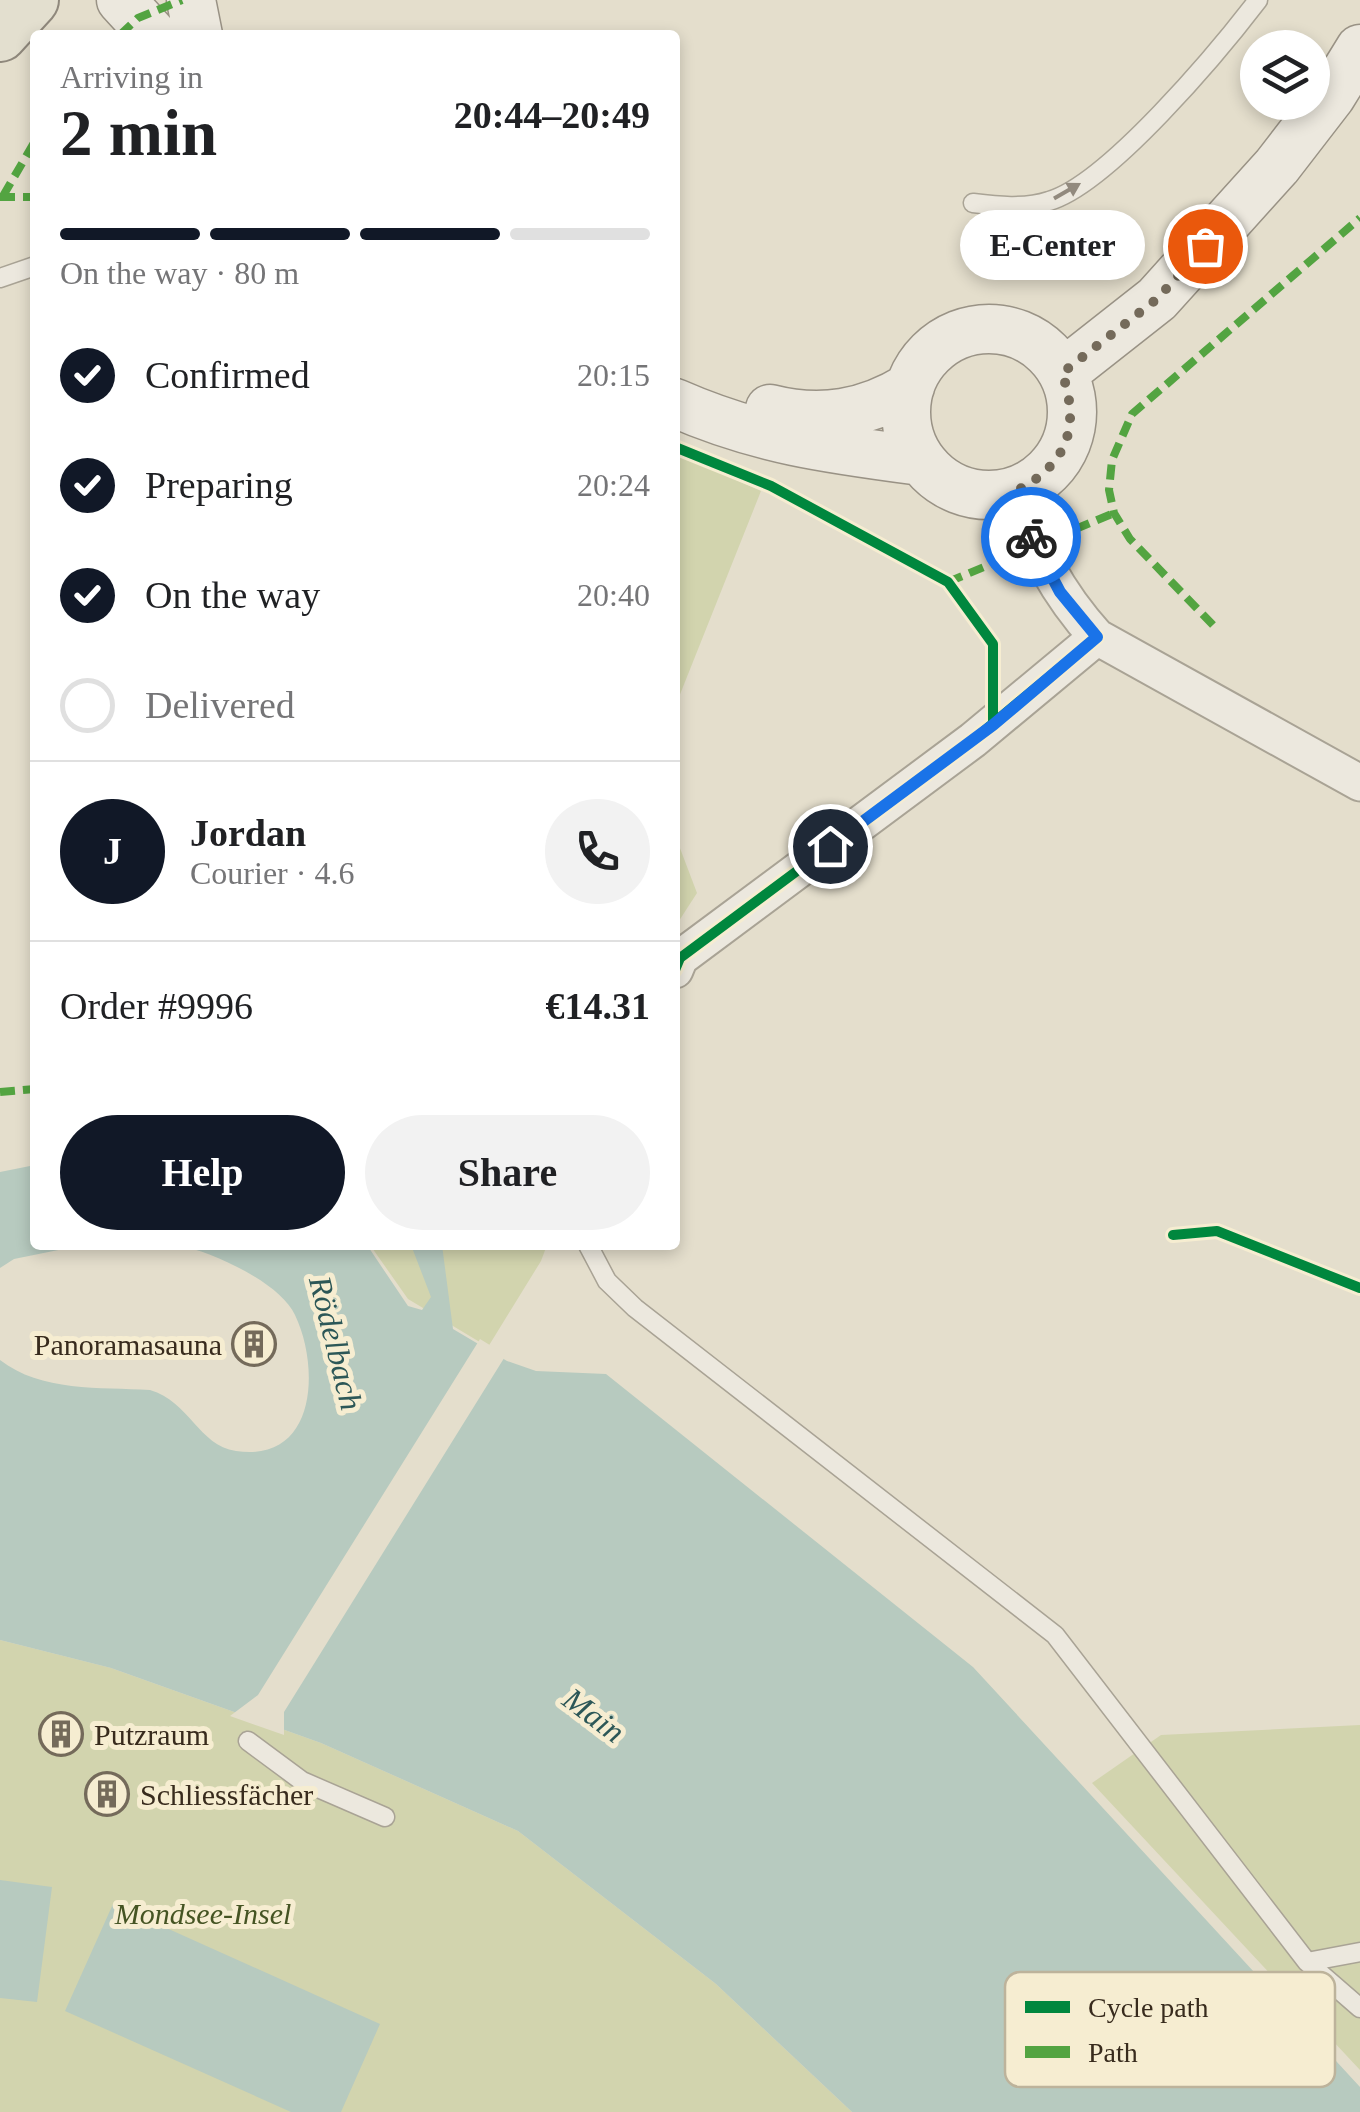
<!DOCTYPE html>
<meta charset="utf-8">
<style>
:root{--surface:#fff;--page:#f2f2f2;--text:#202124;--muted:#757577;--line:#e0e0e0;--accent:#111827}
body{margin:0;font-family:Georgia,serif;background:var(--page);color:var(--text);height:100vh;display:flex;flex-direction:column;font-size:38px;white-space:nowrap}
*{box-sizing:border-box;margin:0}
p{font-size:32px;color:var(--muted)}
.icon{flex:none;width:55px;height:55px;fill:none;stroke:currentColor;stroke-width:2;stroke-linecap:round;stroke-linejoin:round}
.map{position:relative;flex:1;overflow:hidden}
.details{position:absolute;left:30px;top:30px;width:650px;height:1220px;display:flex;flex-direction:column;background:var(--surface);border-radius:10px;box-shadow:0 5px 15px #0003}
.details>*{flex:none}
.buttons{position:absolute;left:1240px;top:30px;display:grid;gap:20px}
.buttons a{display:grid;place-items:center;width:90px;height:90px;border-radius:50%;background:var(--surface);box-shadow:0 5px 15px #0003;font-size:50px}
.pin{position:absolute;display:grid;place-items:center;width:85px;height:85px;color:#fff;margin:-42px;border:5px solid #fff;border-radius:50%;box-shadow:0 2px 10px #0007}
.courier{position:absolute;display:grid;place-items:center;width:100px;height:100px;margin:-50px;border:8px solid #1a73e8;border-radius:50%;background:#fff;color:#222;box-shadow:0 2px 12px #0007}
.bubble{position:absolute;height:70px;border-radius:35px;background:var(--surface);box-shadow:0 5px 15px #0003;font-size:32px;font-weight:700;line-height:70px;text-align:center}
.overview em{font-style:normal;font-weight:700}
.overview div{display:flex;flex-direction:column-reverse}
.overview{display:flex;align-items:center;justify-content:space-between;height:170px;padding:0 30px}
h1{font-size:65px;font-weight:700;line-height:75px}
.bar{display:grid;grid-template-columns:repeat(4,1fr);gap:15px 10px;align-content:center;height:120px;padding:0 30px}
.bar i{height:12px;border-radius:8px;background:var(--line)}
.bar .active{background:var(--accent)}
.bar p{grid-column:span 4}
.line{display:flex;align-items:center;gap:25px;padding:0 30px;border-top:2px solid var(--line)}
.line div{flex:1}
.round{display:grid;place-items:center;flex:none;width:105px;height:105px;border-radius:52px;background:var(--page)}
ol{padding:0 30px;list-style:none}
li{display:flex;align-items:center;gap:30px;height:110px}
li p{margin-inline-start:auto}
li .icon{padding:10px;border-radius:50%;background:var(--accent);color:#fff;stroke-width:4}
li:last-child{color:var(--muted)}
li i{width:55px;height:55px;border:5px solid var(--line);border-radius:50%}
.action{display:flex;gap:20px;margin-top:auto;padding:20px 30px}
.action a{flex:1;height:115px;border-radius:60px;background:var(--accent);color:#fff;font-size:40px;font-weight:700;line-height:115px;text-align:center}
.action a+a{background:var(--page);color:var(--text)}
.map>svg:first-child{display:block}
.green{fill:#d2d4ae}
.water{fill:#b7cabf}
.pier{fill:#e4decc}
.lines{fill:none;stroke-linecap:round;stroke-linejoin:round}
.lane-casing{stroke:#a9a395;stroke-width:21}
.street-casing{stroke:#a9a395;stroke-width:39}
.secondary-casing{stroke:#999285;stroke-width:51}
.primary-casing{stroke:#8f887c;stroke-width:56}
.lane{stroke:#ece8de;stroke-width:18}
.street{stroke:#ece8de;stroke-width:35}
.secondary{stroke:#ece8de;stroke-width:48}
.primary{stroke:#e3dfcf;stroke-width:52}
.quiet{stroke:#53a441;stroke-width:8;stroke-dasharray:15 8;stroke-linecap:butt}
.cycleway-casing{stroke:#f6edd1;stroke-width:16}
.cycleway{stroke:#00873e;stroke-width:10}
.oneway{fill:#928a7e}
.done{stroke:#746a5a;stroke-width:10;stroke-dasharray:0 18}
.route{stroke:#1a73e8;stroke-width:12}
.labels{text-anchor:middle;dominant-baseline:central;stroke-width:10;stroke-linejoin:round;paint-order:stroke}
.poi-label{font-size:30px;fill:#382b1d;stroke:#f6edd1;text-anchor:start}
.park-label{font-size:30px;font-style:italic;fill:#455423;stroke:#f6edd1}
.water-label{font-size:32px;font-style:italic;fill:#2c5757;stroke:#f6edd1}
.key{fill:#f6edd1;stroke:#bdb39b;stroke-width:2.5}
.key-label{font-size:28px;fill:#382b1d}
</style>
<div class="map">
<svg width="1360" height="2112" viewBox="0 0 1360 2112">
<rect width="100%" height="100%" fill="#e4decc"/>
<!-- green -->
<path class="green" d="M675,453L761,491L675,707Z
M675,835L697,893L675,927Z
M370,1245H547L541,1261L488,1347L408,1299Z
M0,1640L111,1668L321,1743L518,1831L716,1984L852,2112H0Z
M1360,1725V2070L1092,1783L1161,1735Z"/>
<!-- water -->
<path class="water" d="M35,1165V1245H83L14,1259L0,1268V1172Z
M178,1245H367L408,1306L422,1310L431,1297L411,1245H442L453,1329L507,1361L536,1371L606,1374L973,1667L1360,2087V2112H852L716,1984L518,1831L321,1743L111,1668L0,1640V1360C41,1392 100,1387 150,1390C190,1402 198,1445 236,1451C317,1463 320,1367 295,1315C280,1282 212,1252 178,1245Z
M0,1880L52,1887L37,2002L0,1998Z
M113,1904L380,2024L341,2112H291L65,2011Z"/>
<!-- pier -->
<path class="pier" d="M480,1339L506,1355L284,1712V1735L230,1716L258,1695Z"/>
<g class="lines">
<!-- lane casing -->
<g class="lane-casing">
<path id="lane" d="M973,203C997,206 1025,209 1049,201C1108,184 1219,51 1258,0
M0,278L35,266
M588,1245L607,1281L635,1308L1055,1635L1307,1962L1360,2008
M248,1741L302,1781L385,1817
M1307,1962L1360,1952"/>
</g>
<!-- street casing -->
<g class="street-casing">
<path id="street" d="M1016,491C1033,547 1057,593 1097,637L1360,783
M675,970L680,958L973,740L1097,637"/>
</g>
<!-- secondary casing -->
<g class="secondary-casing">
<path id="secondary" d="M121,0L153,35
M191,0L198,35
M906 412a83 83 0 1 1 166 0a83 83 0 1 1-166 0Z
M1063,373L1157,299L1277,166L1331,96L1360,49
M675,403C759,440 830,449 921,461
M770,409C821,422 866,414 910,387"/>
</g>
<!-- primary casing -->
<g class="primary-casing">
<path id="primary" d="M0,35L32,0"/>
</g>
<!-- lane -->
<use href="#lane" class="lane"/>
<!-- street -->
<use href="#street" class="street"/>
<!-- secondary -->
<use href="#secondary" class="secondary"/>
<!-- primary -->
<use href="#primary" class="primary"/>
<!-- quiet -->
<path class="quiet" d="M120,35L138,18L182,0
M3,196L35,141
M0,197H35
M948,582L1114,513
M1213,625L1130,539L1114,513L1109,490L1112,460L1132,414L1360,218
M0,1092L35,1089"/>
<!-- cycleway casing -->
<g class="cycleway-casing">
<path id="cycleway" d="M675,447L771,486L948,582L993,644V725
M675,970L680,958L973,740L1097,637
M1173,1235L1217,1231L1360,1288"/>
</g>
<!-- cycleway -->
<use href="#cycleway" class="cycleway"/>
</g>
<!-- one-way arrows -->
<defs><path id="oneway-solid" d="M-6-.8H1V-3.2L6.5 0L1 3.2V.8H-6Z" transform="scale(2.5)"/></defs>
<use class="oneway" href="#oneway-solid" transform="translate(1067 191) rotate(-30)"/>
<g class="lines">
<!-- done -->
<path class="done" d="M1031,537L1016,491C1067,465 1081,427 1062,373L1157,299L1205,246"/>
<!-- route -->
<path class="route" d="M830,846L993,725L1097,637L1060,592L1031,537"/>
</g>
<!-- icons -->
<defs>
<g id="building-ring" transform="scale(2.25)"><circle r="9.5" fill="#f6edd1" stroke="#746a5a" stroke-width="1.5"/><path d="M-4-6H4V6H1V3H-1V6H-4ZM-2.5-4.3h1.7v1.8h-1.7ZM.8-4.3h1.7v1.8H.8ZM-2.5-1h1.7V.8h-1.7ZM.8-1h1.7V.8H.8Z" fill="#746a5a"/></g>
</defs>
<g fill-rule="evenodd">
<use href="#building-ring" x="254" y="1344"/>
<use href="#building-ring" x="61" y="1734"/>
<use href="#building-ring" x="107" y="1794"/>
</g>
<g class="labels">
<!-- poi labels -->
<g class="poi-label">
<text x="222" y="1344" text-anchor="end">Panoramasauna</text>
<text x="94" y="1734">Putzraum</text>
<text x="140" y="1794">Schliessfächer</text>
</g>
<!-- park labels -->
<g class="park-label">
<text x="203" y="1913">Mondsee-Insel</text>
</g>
<!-- water labels -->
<g class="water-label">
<text transform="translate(336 1343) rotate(76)">Rödelbach</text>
<text transform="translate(594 1715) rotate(37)">Main</text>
</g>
</g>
<!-- legend -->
<rect x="1005" y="1972" width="330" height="115" rx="15" class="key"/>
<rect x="1025" y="2001" width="45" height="12" fill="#00873e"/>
<rect x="1025" y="2046" width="45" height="12" fill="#53a441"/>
<g class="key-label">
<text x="1088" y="2017">Cycle path</text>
<text x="1088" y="2062">Path</text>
</g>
</svg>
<div class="buttons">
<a><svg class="icon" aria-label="layers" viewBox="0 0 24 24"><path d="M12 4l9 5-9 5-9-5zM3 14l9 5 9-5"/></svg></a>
</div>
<div class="pin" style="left:1205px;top:246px;background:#ea580c"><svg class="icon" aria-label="bag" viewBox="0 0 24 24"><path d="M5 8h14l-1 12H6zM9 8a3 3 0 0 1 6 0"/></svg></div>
<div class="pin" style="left:830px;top:846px;background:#1f2937"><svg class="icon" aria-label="home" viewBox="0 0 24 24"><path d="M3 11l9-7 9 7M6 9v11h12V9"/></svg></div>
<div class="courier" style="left:1031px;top:537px"><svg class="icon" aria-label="bike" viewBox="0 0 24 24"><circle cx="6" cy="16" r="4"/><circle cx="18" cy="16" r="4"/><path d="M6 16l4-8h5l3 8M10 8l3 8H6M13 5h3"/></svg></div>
<div class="bubble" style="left:960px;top:210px;width:185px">E-Center</div>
<section class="details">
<div class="overview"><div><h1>2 min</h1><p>Arriving in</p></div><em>20:44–20:49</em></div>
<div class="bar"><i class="active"></i><i class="active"></i><i class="active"></i><i></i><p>On the way · 80 m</p></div>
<ol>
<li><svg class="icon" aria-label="check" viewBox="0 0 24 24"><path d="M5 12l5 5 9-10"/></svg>Confirmed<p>20:15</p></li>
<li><svg class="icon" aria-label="check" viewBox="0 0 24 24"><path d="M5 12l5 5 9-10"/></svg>Preparing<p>20:24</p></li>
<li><svg class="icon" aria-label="check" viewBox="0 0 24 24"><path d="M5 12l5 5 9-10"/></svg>On the way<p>20:40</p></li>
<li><i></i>Delivered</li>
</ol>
<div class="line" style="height:180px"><b class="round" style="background:var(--accent);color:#fff">J</b><div><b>Jordan</b><p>Courier · 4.6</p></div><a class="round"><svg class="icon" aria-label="phone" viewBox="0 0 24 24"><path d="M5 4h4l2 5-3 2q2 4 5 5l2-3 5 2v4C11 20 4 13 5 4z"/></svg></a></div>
<div class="line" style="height:130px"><div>Order #9996</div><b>€14.31</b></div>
<div class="action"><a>Help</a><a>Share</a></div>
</section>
</div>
